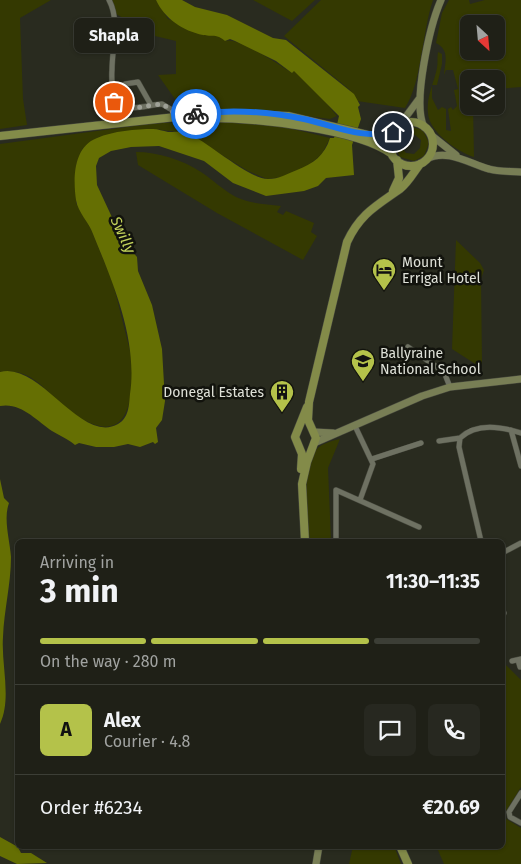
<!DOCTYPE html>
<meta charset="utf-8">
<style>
:root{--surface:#1f2017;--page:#272820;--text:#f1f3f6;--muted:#a1a3a1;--line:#3c3e36;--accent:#b4c24a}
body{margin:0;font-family:"Fira Sans",sans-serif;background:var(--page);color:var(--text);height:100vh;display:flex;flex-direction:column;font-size:19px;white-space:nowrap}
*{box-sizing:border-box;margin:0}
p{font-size:16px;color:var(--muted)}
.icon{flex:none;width:28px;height:28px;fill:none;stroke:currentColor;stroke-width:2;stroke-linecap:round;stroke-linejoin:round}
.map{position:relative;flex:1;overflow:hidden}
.panel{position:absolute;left:15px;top:539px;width:490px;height:310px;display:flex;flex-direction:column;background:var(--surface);border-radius:8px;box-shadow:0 1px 4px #0004,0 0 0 1px var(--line)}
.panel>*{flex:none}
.needle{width:32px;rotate:154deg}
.tools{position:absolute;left:460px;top:15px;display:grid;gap:10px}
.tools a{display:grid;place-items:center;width:45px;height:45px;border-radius:8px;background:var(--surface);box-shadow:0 1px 4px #0004,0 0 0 1px var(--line);font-size:25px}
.pin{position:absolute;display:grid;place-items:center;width:42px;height:42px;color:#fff;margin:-21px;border:2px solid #fff;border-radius:50%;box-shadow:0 1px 5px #0007}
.courier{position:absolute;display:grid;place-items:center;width:50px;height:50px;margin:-25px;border:4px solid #1a73e8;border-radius:50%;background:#fff;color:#222;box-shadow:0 1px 6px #0007}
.bubble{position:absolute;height:35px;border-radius:8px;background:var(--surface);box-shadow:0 1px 4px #0004,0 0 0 1px var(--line);font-size:16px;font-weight:700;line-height:35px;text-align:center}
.headline em{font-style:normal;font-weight:700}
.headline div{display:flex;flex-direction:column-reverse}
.headline{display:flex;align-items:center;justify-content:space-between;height:85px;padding:0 25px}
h1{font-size:32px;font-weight:700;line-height:38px}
.bar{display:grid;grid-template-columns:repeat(4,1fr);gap:8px 5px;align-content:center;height:60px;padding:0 25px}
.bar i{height:6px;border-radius:4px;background:var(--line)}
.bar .current{background:var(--accent)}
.bar p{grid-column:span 4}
.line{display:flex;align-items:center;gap:12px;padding:0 25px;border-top:1px solid var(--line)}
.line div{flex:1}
.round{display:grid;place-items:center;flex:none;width:52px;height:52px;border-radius:8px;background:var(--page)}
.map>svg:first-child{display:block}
.green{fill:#343901;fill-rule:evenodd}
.water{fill:#656f03}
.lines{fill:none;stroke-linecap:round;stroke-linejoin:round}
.minor-casing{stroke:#47493e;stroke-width:6}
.secondary-casing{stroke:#47493e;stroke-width:8}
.primary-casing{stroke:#47493e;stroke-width:9}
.minor{stroke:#6e7162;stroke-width:5}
.secondary{stroke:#787e55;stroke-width:7}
.primary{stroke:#838b49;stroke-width:8}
.done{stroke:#9fa197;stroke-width:5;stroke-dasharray:0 9}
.route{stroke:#1a73e8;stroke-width:6}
.labels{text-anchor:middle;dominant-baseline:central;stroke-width:5;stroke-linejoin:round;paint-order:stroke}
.poi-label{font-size:14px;fill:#dfe1d8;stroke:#12130d;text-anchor:start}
.water-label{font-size:15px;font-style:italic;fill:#c5d55c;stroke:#12130d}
</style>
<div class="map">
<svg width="521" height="864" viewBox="0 0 521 864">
<rect width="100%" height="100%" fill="#292b1f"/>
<!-- green -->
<path class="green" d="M0,0H51L20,18L23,99L27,125L0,129Z
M112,0H156L168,19L219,35L225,41C237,36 280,65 292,73L294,70L318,93L337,116L330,119L261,110L182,109L158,75L176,74V41L155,36L116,14Z
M253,0H315L292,21Z
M321,0H433C422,32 422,82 405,108L357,101L350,90L284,36Z
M449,0H469L470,4L485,0H521V87L496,89V79H469V106H473L474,157C458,152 429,132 428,113C426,97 434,83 437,68C438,63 437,58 438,52L442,54V64L437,85H432V98L438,110L442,107L446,109V130L451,131L448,109L451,107L453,110L457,106L454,90L458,89L453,70H446L444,75C445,62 450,50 436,43L442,13ZM469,24H496V51H469Z
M192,121L276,125L330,138L322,154L308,166L282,177L267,179L248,171L186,133L154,129L117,133L99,137L83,148L76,165V203L91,229L113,283L133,363C133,410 124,449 71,412C57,402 45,386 30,377C21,372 9,370 0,372V144L149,124Z
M409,126L423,130L429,143L424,156L414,161L400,157L394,145L399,131ZM408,134L415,135L421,140L420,148L414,154L406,153L401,147L402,139Z
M136,152C158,152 183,160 201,172C213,180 223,190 236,197C251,204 265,204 281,206L277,212L283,215L286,211L314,223L311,232L317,236L303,260L217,213L138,165Z
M456,240L480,263L484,270L481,279L482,364L477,365L452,349Z
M340,439L328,468L331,541H310C307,516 300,472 316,450C322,443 332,441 340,439Z
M503,662L521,680V787L503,816Z
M503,817L521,828V864H444L437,848L442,846H502Z
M353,846H394L401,864H349Z"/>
<!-- water -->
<path class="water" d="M156,0H182L195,7L227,15L273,38L286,40L354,94L360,105L358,107L361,119L352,145L354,175L326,178L318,186L304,191L266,196L233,183L204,161L159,146L131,147L111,151L99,158L96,166L97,185L123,241L137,257L138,271L152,305L162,349L165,401L162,420L156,428L158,442L155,444L153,442L140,447L128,444L114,447H96L79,443L75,445C70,440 60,436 52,431C37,421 21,402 0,406V372C40,361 81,445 118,424C129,418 129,405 130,394C138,340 113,283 93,234C89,222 78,213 76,200C73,179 73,147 97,138C113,131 136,129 153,129C158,129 163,131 168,132C173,132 181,131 187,133C209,142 248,179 268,179C279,179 287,174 297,170C313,164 325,155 330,138H334L339,116L294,71L292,73L276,61L235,41L230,39L225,41C216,33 212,37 203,35C183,31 164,18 156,0Z
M0,479L4,498L9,503C3,519 10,541 11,557C11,584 4,610 3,637C1,665 12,698 0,724Z
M0,837L18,847L21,853H31L47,863L17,864L0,856Z"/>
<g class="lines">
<!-- minor casing -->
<g class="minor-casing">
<path id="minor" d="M109,0C120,20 112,48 112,70C111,80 113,91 114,102C126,113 147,105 162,104L172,110L174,116
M125,84L138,82L151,105
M408,347L444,372L450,387
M355,426L373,464L360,500
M511,430L521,466
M439,441L460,438
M372,459L421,443
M336,541V490L419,527
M336,541H346
M481,541L459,447L460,438C477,422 502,427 521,433
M502,553L521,543
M502,613H504
M518,660L520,667
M512,661L521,659
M521,793L509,812L510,817L521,823"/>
</g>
<!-- secondary casing -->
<g class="secondary-casing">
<path id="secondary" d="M399,126L419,99
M424,127C412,103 430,25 441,0
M431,135L456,155
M427,159C447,148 470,164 489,169C499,172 510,171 521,172
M314,432L333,433
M314,443L422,396L450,387L521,379
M316,864L319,846"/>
</g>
<!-- primary casing -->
<g class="primary-casing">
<path id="primary" d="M209,118C253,118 357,128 392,154
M389 144a22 22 0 1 1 44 0a22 22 0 1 1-44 0Z
M0,136L213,113L288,116L372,136L393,132
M393,191L399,178L397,160
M301,469L302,454L295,437L307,407
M305,541L302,484L307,462L316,438L308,420L309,402L347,242C360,214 376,206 400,189C408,183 414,172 420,164
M400,846L408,864"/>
</g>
<!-- minor -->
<use href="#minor" class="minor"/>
<!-- secondary -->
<use href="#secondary" class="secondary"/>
<!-- primary -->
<use href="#primary" class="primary"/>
</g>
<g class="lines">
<!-- done -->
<path class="done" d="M114,102C126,113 147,105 162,104L172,110L174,116L196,114"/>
<!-- route -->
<path class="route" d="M196,114C231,109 270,112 304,119C333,125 363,140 393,132"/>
</g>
<!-- icons -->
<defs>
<g id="hotel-pin" transform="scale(1.25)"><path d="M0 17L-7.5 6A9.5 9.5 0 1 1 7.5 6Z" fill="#b4c24a" stroke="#12130d"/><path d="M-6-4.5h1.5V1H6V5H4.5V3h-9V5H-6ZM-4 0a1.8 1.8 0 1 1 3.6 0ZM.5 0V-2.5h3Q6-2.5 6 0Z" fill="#111"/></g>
<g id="school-pin" transform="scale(1.25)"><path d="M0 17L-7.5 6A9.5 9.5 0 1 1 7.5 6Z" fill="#b4c24a" stroke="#12130d"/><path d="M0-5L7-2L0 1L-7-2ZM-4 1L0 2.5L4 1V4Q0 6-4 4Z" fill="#111"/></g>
<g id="building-pin" transform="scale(1.25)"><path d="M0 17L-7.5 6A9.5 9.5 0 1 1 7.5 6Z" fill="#b4c24a" stroke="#12130d"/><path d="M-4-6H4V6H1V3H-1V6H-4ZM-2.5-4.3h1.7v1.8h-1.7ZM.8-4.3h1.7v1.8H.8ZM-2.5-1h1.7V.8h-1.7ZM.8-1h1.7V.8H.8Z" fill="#111"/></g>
</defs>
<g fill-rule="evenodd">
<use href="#hotel-pin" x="384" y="270"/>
<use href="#school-pin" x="363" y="361"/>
<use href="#building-pin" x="282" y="392"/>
</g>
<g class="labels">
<!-- poi labels -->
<g class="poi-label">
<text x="402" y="262">Mount<tspan x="402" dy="16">Errigal Hotel</tspan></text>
<text x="380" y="353">Ballyraine<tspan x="380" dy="16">National School</tspan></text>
<text x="264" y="392" text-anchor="end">Donegal Estates</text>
</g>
<!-- water labels -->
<g class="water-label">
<text transform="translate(123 235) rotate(65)">Swilly</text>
</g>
</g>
</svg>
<div class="tools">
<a><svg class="needle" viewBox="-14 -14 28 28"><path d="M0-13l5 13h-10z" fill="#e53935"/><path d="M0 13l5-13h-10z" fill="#a1a3a1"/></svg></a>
<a><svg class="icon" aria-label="layers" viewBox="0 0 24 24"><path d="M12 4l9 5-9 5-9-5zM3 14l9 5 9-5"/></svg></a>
</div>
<div class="pin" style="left:114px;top:102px;background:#ea580c"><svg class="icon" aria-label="bag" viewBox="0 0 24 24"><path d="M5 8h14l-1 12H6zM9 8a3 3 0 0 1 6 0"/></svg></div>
<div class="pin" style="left:393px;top:132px;background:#1f2937"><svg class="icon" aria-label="home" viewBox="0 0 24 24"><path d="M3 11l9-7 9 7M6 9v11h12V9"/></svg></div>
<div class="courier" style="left:196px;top:114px"><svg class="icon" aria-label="bike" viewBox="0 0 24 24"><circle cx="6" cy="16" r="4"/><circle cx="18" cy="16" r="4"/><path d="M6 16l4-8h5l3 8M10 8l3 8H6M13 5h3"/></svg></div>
<div class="bubble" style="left:74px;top:18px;width:80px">Shapla</div>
<section class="panel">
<div class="headline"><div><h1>3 min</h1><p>Arriving in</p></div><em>11:30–11:35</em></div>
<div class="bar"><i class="current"></i><i class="current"></i><i class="current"></i><i></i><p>On the way · 280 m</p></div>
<div class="line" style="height:90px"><b class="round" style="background:var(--accent);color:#111">A</b><div><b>Alex</b><p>Courier · 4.8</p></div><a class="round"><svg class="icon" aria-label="chat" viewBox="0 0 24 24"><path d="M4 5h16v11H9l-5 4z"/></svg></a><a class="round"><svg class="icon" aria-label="phone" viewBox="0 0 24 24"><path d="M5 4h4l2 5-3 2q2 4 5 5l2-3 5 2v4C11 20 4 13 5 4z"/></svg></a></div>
<div class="line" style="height:65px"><div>Order #6234</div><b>€20.69</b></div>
</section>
</div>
